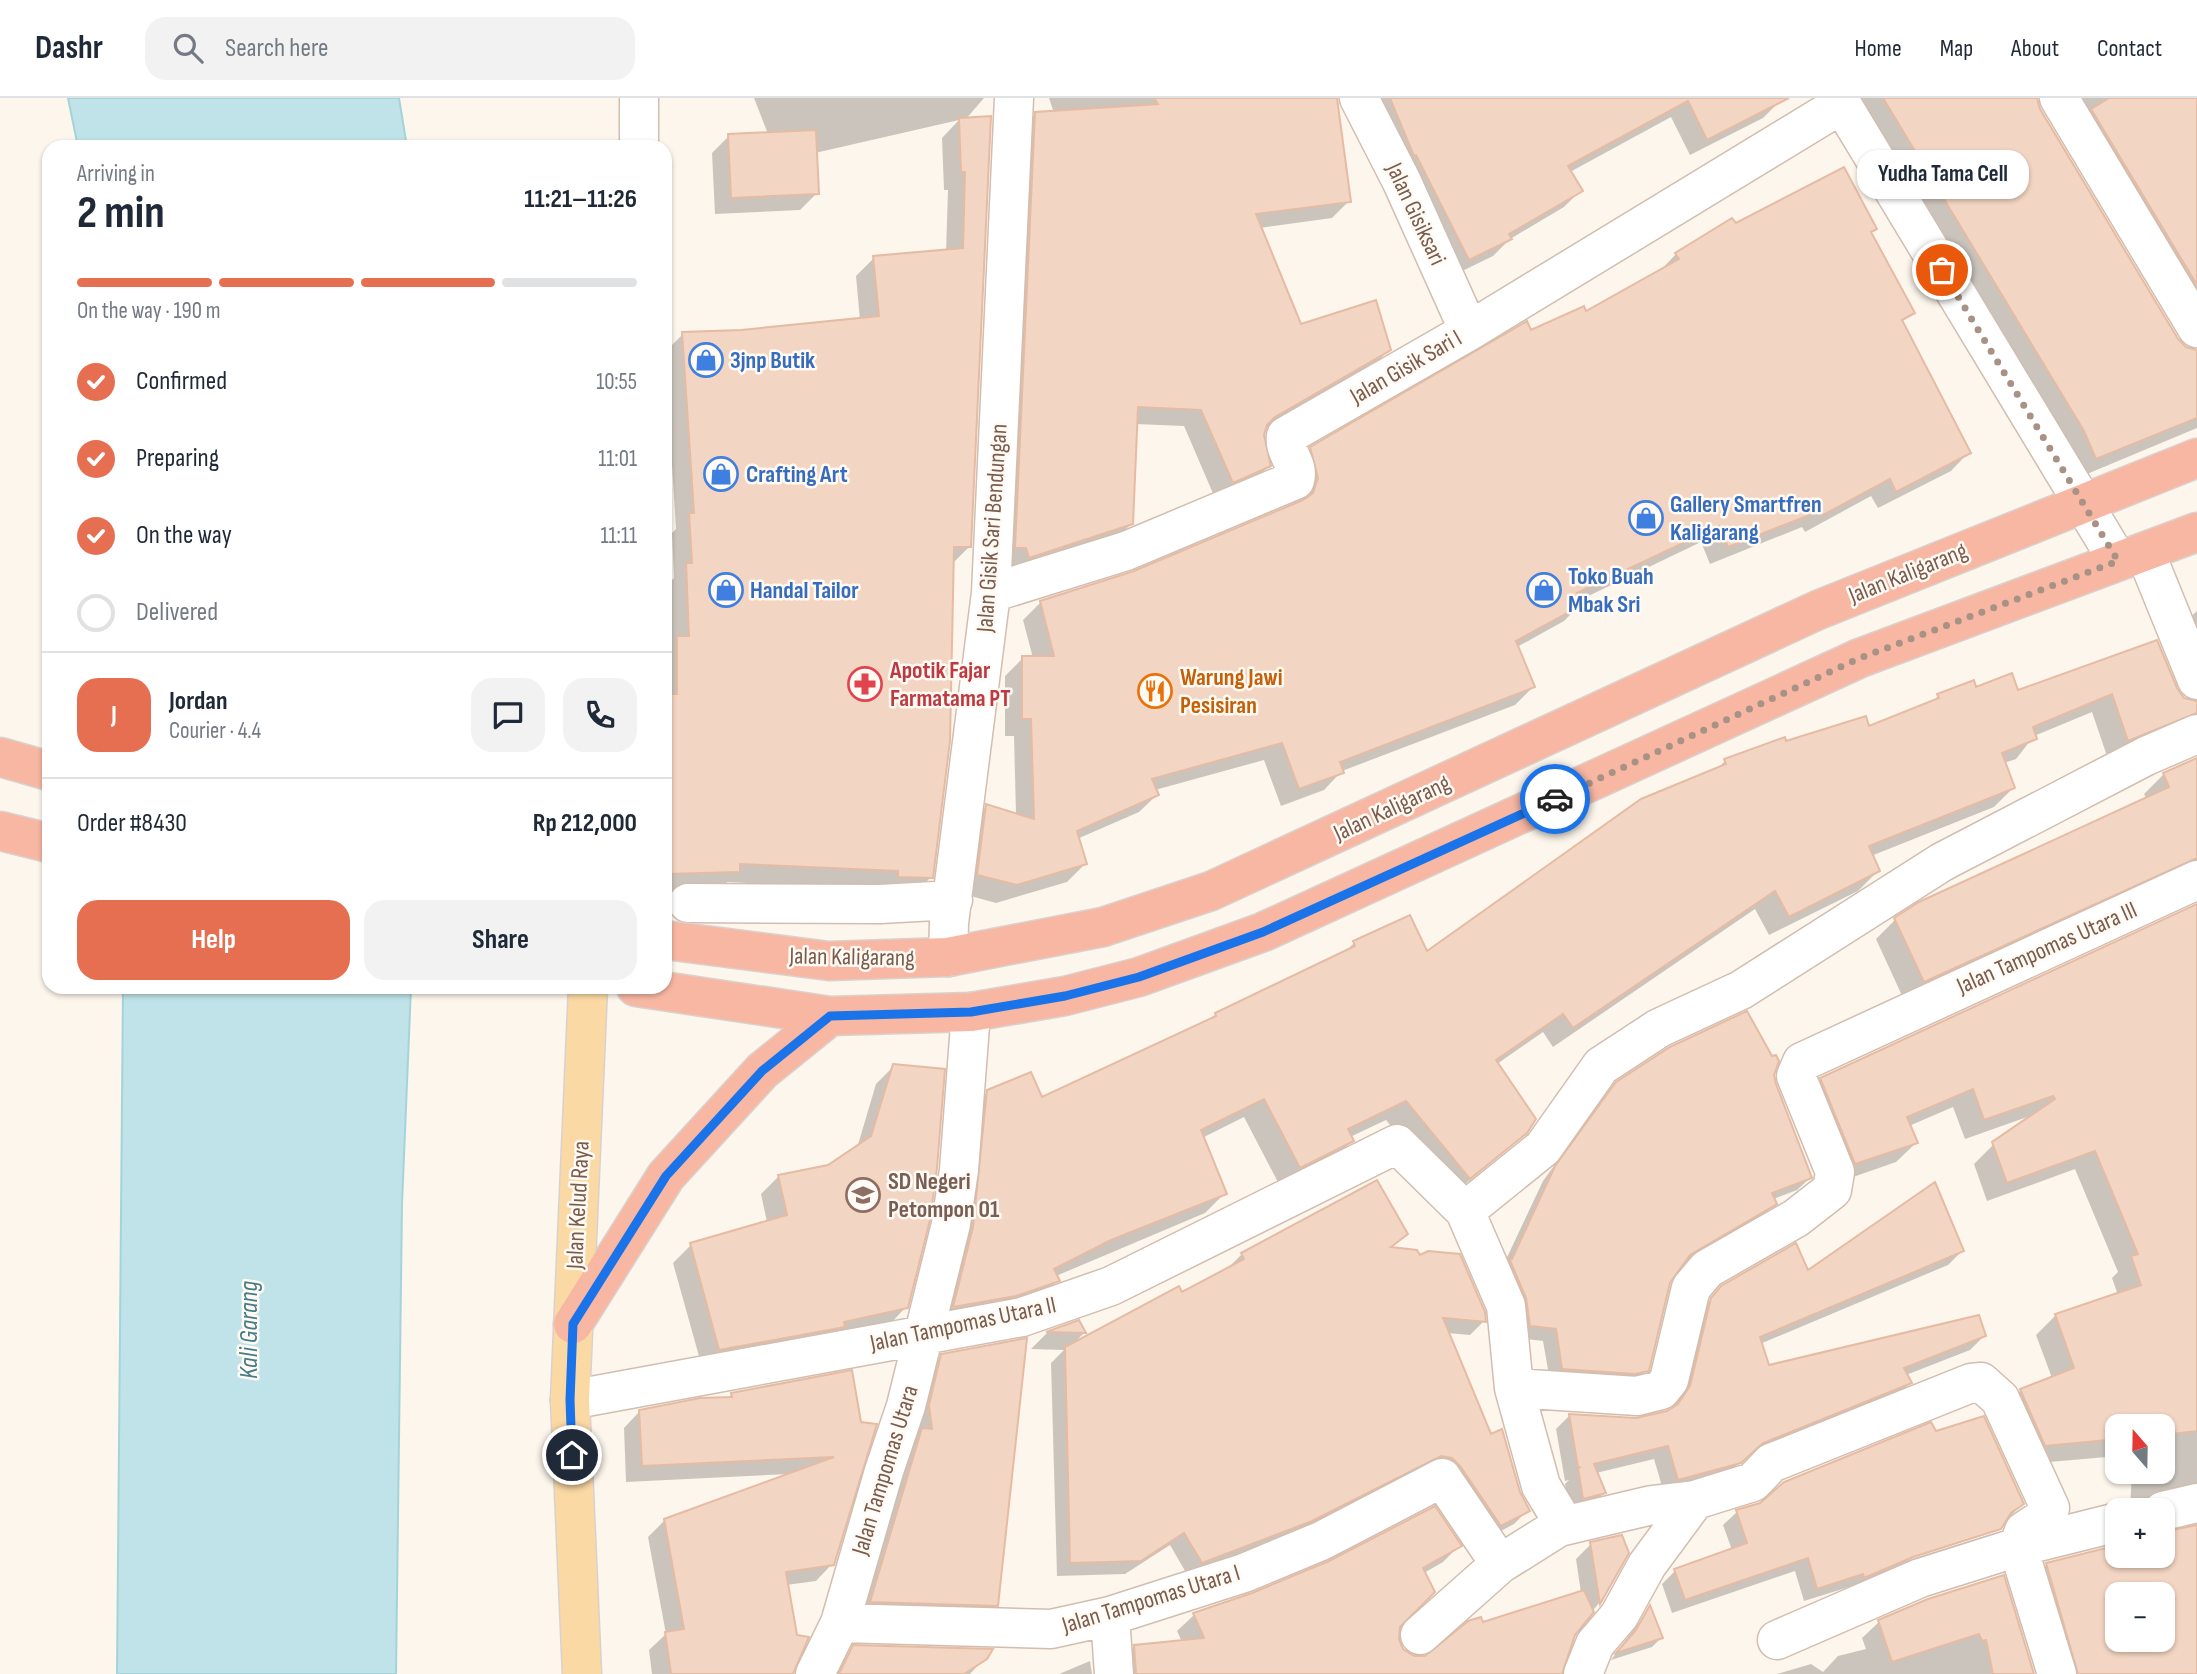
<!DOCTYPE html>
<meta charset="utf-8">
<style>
:root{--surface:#fff;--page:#f2f2f3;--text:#1f2937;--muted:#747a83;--line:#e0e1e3;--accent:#e76f51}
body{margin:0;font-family:"Sofia Sans Condensed",sans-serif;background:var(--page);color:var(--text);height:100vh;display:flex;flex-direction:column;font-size:26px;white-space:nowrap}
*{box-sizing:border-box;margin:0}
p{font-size:23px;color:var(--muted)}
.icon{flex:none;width:38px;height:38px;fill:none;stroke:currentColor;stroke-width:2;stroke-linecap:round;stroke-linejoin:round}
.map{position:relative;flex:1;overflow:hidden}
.details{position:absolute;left:42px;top:42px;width:630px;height:854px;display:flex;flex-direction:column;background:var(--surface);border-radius:21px;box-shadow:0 2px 5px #0004}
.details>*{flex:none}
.needle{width:46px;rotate:340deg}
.tools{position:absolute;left:2105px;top:1316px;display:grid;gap:14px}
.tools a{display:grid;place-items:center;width:70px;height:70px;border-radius:14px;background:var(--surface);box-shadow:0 2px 5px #0004;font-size:35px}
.pin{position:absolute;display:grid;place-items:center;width:60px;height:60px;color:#fff;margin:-30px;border:4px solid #fff;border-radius:50%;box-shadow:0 2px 7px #0007}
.courier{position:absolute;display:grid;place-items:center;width:70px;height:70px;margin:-35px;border:5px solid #1a73e8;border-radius:50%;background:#fff;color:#222;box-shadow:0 2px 9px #0007}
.bubble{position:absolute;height:49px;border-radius:21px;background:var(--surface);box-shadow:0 2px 5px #0004;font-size:23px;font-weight:700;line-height:49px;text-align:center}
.overview em{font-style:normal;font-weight:700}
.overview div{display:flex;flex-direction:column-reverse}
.overview{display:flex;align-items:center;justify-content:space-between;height:119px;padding:0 35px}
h1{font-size:46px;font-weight:700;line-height:52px}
.bar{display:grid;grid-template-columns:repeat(4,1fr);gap:10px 7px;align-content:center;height:84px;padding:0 35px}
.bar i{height:9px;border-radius:5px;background:var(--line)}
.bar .current{background:var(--accent)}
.bar p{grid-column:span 4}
.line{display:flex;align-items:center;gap:18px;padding:0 35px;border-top:2px solid var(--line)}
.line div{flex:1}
.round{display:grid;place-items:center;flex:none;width:74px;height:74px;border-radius:21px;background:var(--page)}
ol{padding:0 35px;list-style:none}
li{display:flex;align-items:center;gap:21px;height:77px}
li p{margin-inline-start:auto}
li .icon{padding:7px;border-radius:50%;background:var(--accent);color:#fff;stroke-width:4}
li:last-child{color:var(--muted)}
li i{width:38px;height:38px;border:4px solid var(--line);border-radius:50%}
.button{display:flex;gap:14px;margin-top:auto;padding:14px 35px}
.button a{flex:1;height:80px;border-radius:21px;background:var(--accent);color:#fff;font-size:28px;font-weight:700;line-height:80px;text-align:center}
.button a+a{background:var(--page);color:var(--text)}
header{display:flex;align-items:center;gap:42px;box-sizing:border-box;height:98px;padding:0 35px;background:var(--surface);border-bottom:2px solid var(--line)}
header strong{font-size:33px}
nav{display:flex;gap:38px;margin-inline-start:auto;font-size:24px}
.search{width:490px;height:63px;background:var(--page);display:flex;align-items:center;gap:18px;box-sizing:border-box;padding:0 24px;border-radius:21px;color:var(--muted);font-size:26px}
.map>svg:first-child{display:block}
.water{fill:#bfe3e8;stroke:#a5d3da;stroke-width:2}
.shadow{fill:#0003;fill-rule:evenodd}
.building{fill:#f3d5c3;stroke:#e6bba3;stroke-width:2;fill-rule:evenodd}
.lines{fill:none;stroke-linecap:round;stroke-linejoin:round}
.minor-casing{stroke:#d1beb0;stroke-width:41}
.major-casing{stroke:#dad1cd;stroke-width:41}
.highway-casing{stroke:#dad1cd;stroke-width:41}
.minor{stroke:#fff;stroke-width:38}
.major{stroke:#fbd9a5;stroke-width:38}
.highway{stroke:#f7b7a3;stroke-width:38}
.done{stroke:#a89285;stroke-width:7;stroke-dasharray:0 12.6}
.route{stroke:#1a73e8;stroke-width:9}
.labels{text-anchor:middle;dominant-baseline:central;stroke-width:5;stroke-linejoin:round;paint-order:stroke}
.street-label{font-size:24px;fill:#7a5c4d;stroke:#fffaf3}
.shop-label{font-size:24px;font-weight:bold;fill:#366cbe;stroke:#fffaf3;text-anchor:start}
.health-label{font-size:24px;font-weight:bold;fill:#be3a42;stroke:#fffaf3;text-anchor:start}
.food-label{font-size:24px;font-weight:bold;fill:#c56008;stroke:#fffaf3;text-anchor:start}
.education-label{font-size:24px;font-weight:bold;fill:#785e54;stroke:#fffaf3;text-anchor:start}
.water-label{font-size:26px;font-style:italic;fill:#437c86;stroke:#fffaf3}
</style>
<header>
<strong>Dashr</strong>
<div class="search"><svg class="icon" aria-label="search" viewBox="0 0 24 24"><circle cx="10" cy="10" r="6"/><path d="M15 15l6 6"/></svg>Search here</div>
<nav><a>Home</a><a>Map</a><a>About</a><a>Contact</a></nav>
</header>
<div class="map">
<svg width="2197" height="1576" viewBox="0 0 2197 1576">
<rect width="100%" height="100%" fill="#fdf6ec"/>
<!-- water -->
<path class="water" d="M68,0H399L407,49H78Z
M123,889H411L402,1106L396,1576H117Z"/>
<!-- shadow -->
<path class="shadow" d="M754,0H984L966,21L970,448L952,466L931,779L913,797L881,791L727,784L720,792L665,793V552L671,546L669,485L674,480L672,435L676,431L665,254L683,236L741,234L860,222L856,178L874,160L946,154L948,92H944L942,40L959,22L815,55L817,95L800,112L715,116L712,55L729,38L768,36Z
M1049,0H1337L1349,103L1332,120L1260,130L1300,228L1389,252L1372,269L1264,331L1262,337L1269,368L1252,385L1215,400L1184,328L1135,326L1131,426L1114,443L1012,476L1010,466L1019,33L1036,16L1054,15Z
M1366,0H1778L1780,3L1763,20L1690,57L1671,19L1570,74L1581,92L1564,109L1510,141L1493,158L1452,178Z
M1851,0H2035L2039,12L2177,242L2186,251L2197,253V330L2075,381Z
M2044,0H2197V245Z
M1735,128L1875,131L1870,135L1912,214L1901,225L1968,355L1951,373L1878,410L1871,398L1805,434L1802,429L1710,466L1701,444L1580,502L1582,505L1564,523L1517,549L1533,589L1515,607L1342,673L1324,692L1281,708L1264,662L1155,692L1157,697L1139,714L1077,741L1085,766L1067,784L996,805L960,795L969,726L987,708L1016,717L1014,638H1005V578L1023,560H1033L1023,522L1041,504L1135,475L1298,406L1300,399L1293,369L1311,351L1530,234L1585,215L1658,175L1676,156Z
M2197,513V591L2174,534Z
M2156,545L2182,600L2197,605V646L2108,661L2092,614L2034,638L2016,661L2004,665L2013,690L1994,709L1871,758L1878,773L1858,793L1769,837L1755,811L1553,949L1543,934L1497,966L1526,1034L1449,1100L1386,1022L1350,1039L1352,1043L1332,1062L1280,1088L1244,1019L1202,1040L1225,1095L1205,1115L1056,1178L1058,1182L1038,1202L934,1228L968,1014L988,994L1041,1002L1208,924L1216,916L1344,855L1354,845L1427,856L1715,673L1725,663L1785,645L1868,631L1931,606L1938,598L1975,591L2017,594Z
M2197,662V771L1904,902L1876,841L1895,822L2147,702L2144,696L2164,676Z
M2197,808V1395L2140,1412H2130L2132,1374H2163V1328H2118V1358L2026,1366L2001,1312L2020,1293L2052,1280L2036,1237L2056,1217L2118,1197L2112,1180L2118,1174L2075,1071L1987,1103L1974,1066L1994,1046L2033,1017L1965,1041L1953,1009L1909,1028L1916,1045L1896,1064L1836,1085L1802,1001L1821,981Z
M894,968L906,1209L888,1228L702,1269L673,1165L691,1147L767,1124L761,1096L779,1078L828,1069L857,1050L876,986Z
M1772,977L1810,1080L1797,1092L1773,1101L1775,1105L1762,1118L1682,1166L1668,1184L1647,1272L1634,1285L1550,1283L1543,1243L1518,1240L1502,1170L1543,1083L1604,999L1618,985Z
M1405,1135L1390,1151L1484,1223L1470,1237L1447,1235L1490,1338L1528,1412L1514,1426L1486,1441L1446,1382L1188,1478L1170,1447L1125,1476L1057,1478L1051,1265L1064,1252L1031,1251L1047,1235L1079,1224L1084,1235L1074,1245L1182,1196L1228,1170L1242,1156Z
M1962,1153L1948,1167L1760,1246L1768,1269L1984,1238L1970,1252L1906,1277L1910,1285L1896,1299L1747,1358L1725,1378L1664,1395L1654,1361L1596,1375L1604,1395L1590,1409L1570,1414L1565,1386L1569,1382L1565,1383L1556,1331L1570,1317L1636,1322L1670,1313L1677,1303L1698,1216L1722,1189Z
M942,1258L996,1507L981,1522L857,1518L907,1347L917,1337L915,1323L927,1273Z
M732,1296L860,1326L832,1466L816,1483L786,1487L792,1576H652L649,1552L666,1536L648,1439L665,1422L790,1376L626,1384L624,1330L640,1313L727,1301Z
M1935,1335L2022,1406L1996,1434V1431L1904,1460L1905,1463L1995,1435L1986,1444L1851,1493L1849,1489L1804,1503L1795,1473L1672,1515L1662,1486L1675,1473L1732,1452L1723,1427L1737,1414Z
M2197,1429V1576H2059L2030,1483L2047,1466L2118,1458H2163V1436ZM2118,1496H2163V1542H2118Z
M1591,1446L1627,1455L1599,1505L1573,1537L1560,1576H1118V1565L1135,1548L1182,1544L1177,1533L1194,1517L1459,1448L1443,1464L1424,1475L1398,1529L1397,1542L1403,1553L1413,1560H1426L1482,1526L1581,1495L1576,1461Z
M2002,1479L2032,1576H1777L1811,1566L1823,1574L1838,1558L1866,1551L1862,1540L1879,1524Z
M1649,1511L1661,1540L1652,1549L1611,1562Z
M854,1549L991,1553L970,1576H832Z
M1090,1563L1092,1576H1059Z"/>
<!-- building -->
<path class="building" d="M1154,0H1337L1351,104L1256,116L1301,226L1376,202L1391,252L1275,319L1267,327L1264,337L1271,368L1233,385L1201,312L1138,309L1133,426L1029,460L1026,450H1015L1035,14L1158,6Z
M1390,0H1789L1707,42L1688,3L1568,68L1583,93L1509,136L1512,141L1469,162L1416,57L1414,58Z
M1883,0H2037L2040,11L2178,241L2186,249L2197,252V320L2096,361L2084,333Z
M2109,0H2197V187L2091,11Z
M991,18L971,449H954L950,643L933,780L898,779V773L740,766V774L665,776L667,596H677V538H689L686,465H692L689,415H694L682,234L741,232L879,218L873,158L963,150L965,74H961L959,20Z
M816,32L819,96L731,100L728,36Z
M1844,69L1877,131L1871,134L1915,215L1902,222L1971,355L1896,394L1890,381L1823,417L1820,413L1728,449L1719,428L1577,495L1584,506L1516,543L1535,589L1340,664L1344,675L1299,691L1282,645L1152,681L1159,697L1077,733L1087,766L1017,787L977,777L986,706L1034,721L1031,621H1022V558H1054L1040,503L1134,473L1303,402L1313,395L1318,380L1310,349L1527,223L1531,232L1584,208L1586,213L1679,161L1675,155L1732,120L1736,125Z
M2157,542L2177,590L2184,600L2197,603V615L2128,643L2112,596L2033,629L2037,641L2002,655L2015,690L1869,748L1880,773L1789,819L1775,793L1573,930L1563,916L1496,962L1536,1021L1527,1035L1470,1081L1406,1003L1348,1031L1354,1043L1300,1070L1264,1001L1201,1032L1227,1096L1111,1142L1054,1171L1060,1183L1016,1198L953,1209L973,1129L987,992L1031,974L1042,999L1216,918L1215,915L1355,848L1353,843L1410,817L1427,853L1641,701L1726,666L1724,661L1785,639L1786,643L1866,618L1869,628L1939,600L1937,596L1974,582L1976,589L2012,575L2018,592Z
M2197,660V760L1924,884L1894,820L1919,804L2169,689L2163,675Z
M2197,806V1333L2163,1337V1328H2118V1341L2045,1348L2020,1291L2074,1270L2055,1216L2141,1187L2131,1158L2138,1156L2095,1053L2007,1085L1992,1044L2055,1001L2053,998L1984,1022L1973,991L1907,1019L1918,1045L1855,1066L1820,980Z
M1747,913L1772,958L1776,957L1779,963L1774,977L1776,986L1812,1080L1772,1095L1777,1106L1690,1157L1670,1185L1649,1273L1635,1276L1562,1271L1556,1231L1530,1228L1526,1200L1509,1160L1512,1161L1555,1068L1616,984L1670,949Z
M893,966L945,971L937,1070L930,1122L908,1210L844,1224L845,1229L719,1252L690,1145L787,1117L778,1077L828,1067L871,1038Z
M1377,1082L1408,1136L1391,1149L1417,1152L1420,1157L1428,1153L1460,1156L1485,1214L1486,1224L1443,1220L1491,1336L1502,1331L1520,1394L1530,1413L1501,1428L1460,1368L1452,1360L1441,1358L1312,1423L1202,1465L1184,1435L1141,1463L1070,1465L1065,1249L1179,1188L1182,1194L1244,1161L1241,1155Z
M1935,1084L1964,1153L1760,1239L1769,1267L1979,1217L1986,1238L1904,1270L1912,1285L1763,1345L1741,1365L1678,1382L1668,1348L1594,1366L1606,1395L1583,1401L1578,1370L1581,1369L1578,1370L1569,1316L1636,1320L1667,1313L1678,1306L1690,1288L1711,1200L1721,1188L1796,1145L1808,1172Z
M1079,1222L1086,1235L1046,1234Z
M1027,1240L998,1508L870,1504L922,1330L932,1331L929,1307L941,1256Z
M852,1272L861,1324L877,1326L834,1467L786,1474L797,1537L809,1539L793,1576H671L665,1534L684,1531L664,1421L834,1359L642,1368L639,1312L700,1300L732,1299L731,1295Z
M1984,1318L2024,1406L2011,1415L2001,1431L1913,1459L1864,1480L1863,1476L1817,1491L1808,1460L1685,1502L1674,1471L1747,1445L1736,1412L1760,1405L1784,1384L1931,1324L1936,1333Z
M1435,1408L1462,1448L1423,1470L1435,1494L1400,1529L1399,1541L1403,1551L1414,1558H1425L1468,1523L1481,1519L1483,1524L1584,1492L1594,1514L1575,1537L1562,1576H1136L1134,1547L1204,1540L1193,1515L1252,1495L1329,1463Z
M2197,1427V1576H2078L2046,1465L2118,1447V1458H2163V1434ZM2118,1496H2163V1542H2118Z
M1622,1437L1629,1455L1600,1506L1590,1444Z
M2004,1477L2034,1576H1993L1986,1542L1982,1543L1979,1536L1892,1564L1878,1522L1928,1501Z
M1650,1507L1663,1540L1616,1555L1636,1532Z
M853,1547L993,1551L987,1561L964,1576H839Z"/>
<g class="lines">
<!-- minor casing -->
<g class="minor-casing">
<path id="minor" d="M1359,0L1402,84L1469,233
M1838,0L2118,463
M2059,0L2197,230
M639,49V0
M2145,454L2197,582
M991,495L1126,453L1295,382C1300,366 1283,354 1286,338L1469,233L1842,6
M688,805L880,806L953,802
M948,859L949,825L991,495L1014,0
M1465,1113L1543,1050L1601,968L1659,930L1741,892L1942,764L2146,658L2197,636
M1514,1290L1637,1298L1661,1292L1669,1282L1691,1190L1707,1171L1796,1120L1832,1092L1835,1074L1796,978L1802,964L2197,782
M570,1302L1022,1219L1111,1188L1397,1046L1465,1113L1506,1208L1514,1290L1541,1388L1558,1416L1559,1429L1652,1407L1695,1402L1753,1384L1771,1365L1971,1285L1981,1284L2000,1301L2050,1410L2048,1417L2024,1433L2018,1449L2057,1576
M2163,1413L2197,1405
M1110,1518L1114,1576
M840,1525L1051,1531L1110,1518L1244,1475L1321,1443L1442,1380L1500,1466L1559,1429
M1420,1537L1500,1466
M1777,1542L1920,1480L2018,1449L2118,1424
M815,1576L840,1525L884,1373L906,1308L951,1126L959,1072L971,914
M1583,1576L1595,1546L1619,1518L1647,1467L1695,1402"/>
</g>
<!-- major casing -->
<g class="major-casing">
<path id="major" d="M582,1576L570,1302L588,889"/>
</g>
<!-- highway casing -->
<g class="highway-casing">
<path id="highway" d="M0,659L49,673
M0,733L49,745
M665,842L829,863L948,859L1103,829L1211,793L1818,512L2197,360
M636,889L830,918L971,914L1065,898L1139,879L1263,834L1860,560L2197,434
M573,1226L666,1078L762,973L830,918"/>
</g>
<!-- minor -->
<use href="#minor" class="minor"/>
<!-- major -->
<use href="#major" class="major"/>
<!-- highway -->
<use href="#highway" class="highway"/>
</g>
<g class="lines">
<!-- done -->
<path class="done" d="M1555,701L1860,560L2118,463L1942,172"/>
<!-- route -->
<path class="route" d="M572,1357L570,1302L573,1226L666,1078L762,973L830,918L971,914L1065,898L1139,879L1263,834L1555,701"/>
</g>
<!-- icons -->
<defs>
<g id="shop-ring" transform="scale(1.75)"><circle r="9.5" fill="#fffaf3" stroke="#3f7fe0" stroke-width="1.5"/><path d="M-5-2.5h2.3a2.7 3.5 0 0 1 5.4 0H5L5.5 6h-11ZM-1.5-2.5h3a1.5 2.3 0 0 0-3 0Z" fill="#3f7fe0"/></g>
<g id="pharmacy-ring" transform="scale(1.75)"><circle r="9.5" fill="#fffaf3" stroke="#e0444e" stroke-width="1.5"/><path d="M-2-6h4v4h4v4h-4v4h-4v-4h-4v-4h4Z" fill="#e0444e"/></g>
<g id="restaurant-ring" transform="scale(1.75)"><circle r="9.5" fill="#fffaf3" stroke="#e8710a" stroke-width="1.5"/><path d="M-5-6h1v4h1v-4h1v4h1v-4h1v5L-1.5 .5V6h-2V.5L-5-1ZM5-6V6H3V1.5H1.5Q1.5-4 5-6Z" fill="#e8710a"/></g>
<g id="school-ring" transform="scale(1.75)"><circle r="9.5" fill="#fffaf3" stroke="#8d6e63" stroke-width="1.5"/><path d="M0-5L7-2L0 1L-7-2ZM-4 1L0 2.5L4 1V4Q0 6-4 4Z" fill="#8d6e63"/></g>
</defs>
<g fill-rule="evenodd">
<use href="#shop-ring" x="706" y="262"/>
<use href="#shop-ring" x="721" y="376"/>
<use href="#shop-ring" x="1646" y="420"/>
<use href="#shop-ring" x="726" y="492"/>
<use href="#shop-ring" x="1544" y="492"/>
<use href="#pharmacy-ring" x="865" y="586"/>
<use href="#restaurant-ring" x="1155" y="593"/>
<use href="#school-ring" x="863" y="1097"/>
</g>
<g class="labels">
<!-- street labels -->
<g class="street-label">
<text transform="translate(1416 116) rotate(65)">Jalan Gisiksari</text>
<text transform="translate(1406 269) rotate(-30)">Jalan Gisik Sari I</text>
<text transform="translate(992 430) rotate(-86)">Jalan Gisik Sari Bendungan</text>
<text transform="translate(1908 475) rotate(-22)">Jalan Kaligarang</text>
<text transform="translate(1392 710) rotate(-25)">Jalan Kaligarang</text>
<text transform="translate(2047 850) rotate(-24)">Jalan Tampomas Utara III</text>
<text transform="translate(852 859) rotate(1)">Jalan Kaligarang</text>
<text transform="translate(578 1107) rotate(-87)">Jalan Kelud Raya</text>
<text transform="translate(963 1226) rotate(-12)">Jalan Tampomas Utara II</text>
<text transform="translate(885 1372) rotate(-73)">Jalan Tampomas Utara</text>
<text transform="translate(1151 1501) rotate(-17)">Jalan Tampomas Utara I</text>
</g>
<!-- shop labels -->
<g class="shop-label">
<text x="730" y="262">3jnp Butik</text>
<text x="746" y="376">Crafting Art</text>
<text x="1670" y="406">Gallery Smartfren<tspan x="1670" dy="28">Kaligarang</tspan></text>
<text x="1568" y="478">Toko Buah<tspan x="1568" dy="28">Mbak Sri</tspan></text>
<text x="750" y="492">Handal Tailor</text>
</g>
<!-- health labels -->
<g class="health-label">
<text x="890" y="572">Apotik Fajar<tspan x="890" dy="28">Farmatama PT</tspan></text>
</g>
<!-- food labels -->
<g class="food-label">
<text x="1180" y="579">Warung Jawi<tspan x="1180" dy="28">Pesisiran</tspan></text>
</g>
<!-- education labels -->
<g class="education-label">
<text x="888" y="1083">SD Negeri<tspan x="888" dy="28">Petompon 01</tspan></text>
</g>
<!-- water labels -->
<g class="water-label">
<text transform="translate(249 1232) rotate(-90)">Kali Garang</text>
</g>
</g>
</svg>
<div class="tools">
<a><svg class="needle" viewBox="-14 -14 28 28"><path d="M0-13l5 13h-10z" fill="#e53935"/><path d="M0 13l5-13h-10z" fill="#747a83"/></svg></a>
<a>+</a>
<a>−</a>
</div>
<div class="pin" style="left:1942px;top:172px;background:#ea580c"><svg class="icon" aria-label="bag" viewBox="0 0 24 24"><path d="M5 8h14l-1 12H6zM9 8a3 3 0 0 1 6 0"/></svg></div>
<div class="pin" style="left:572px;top:1357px;background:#1f2937"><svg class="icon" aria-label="home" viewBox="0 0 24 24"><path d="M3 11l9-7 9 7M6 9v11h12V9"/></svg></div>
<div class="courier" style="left:1555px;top:701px"><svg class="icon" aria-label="car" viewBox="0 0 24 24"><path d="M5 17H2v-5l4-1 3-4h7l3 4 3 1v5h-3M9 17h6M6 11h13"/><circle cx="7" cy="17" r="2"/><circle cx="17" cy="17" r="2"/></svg></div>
<div class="bubble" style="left:1857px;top:52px;width:172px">Yudha Tama Cell</div>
<section class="details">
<div class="overview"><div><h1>2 min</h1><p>Arriving in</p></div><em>11:21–11:26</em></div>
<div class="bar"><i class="current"></i><i class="current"></i><i class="current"></i><i></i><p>On the way · 190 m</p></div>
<ol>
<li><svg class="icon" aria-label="check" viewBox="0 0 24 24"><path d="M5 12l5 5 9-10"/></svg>Confirmed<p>10:55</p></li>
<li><svg class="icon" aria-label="check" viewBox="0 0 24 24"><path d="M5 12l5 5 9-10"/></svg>Preparing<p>11:01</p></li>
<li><svg class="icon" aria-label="check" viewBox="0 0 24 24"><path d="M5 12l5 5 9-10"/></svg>On the way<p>11:11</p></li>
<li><i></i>Delivered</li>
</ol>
<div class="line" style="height:126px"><b class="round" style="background:var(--accent);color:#fff">J</b><div><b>Jordan</b><p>Courier · 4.4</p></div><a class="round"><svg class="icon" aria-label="chat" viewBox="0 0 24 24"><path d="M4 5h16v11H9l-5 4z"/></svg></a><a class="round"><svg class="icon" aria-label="phone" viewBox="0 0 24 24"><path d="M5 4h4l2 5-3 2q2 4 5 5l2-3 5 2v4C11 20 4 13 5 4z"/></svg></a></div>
<div class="line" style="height:91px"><div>Order #8430</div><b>Rp 212,000</b></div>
<div class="button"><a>Help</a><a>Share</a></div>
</section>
</div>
